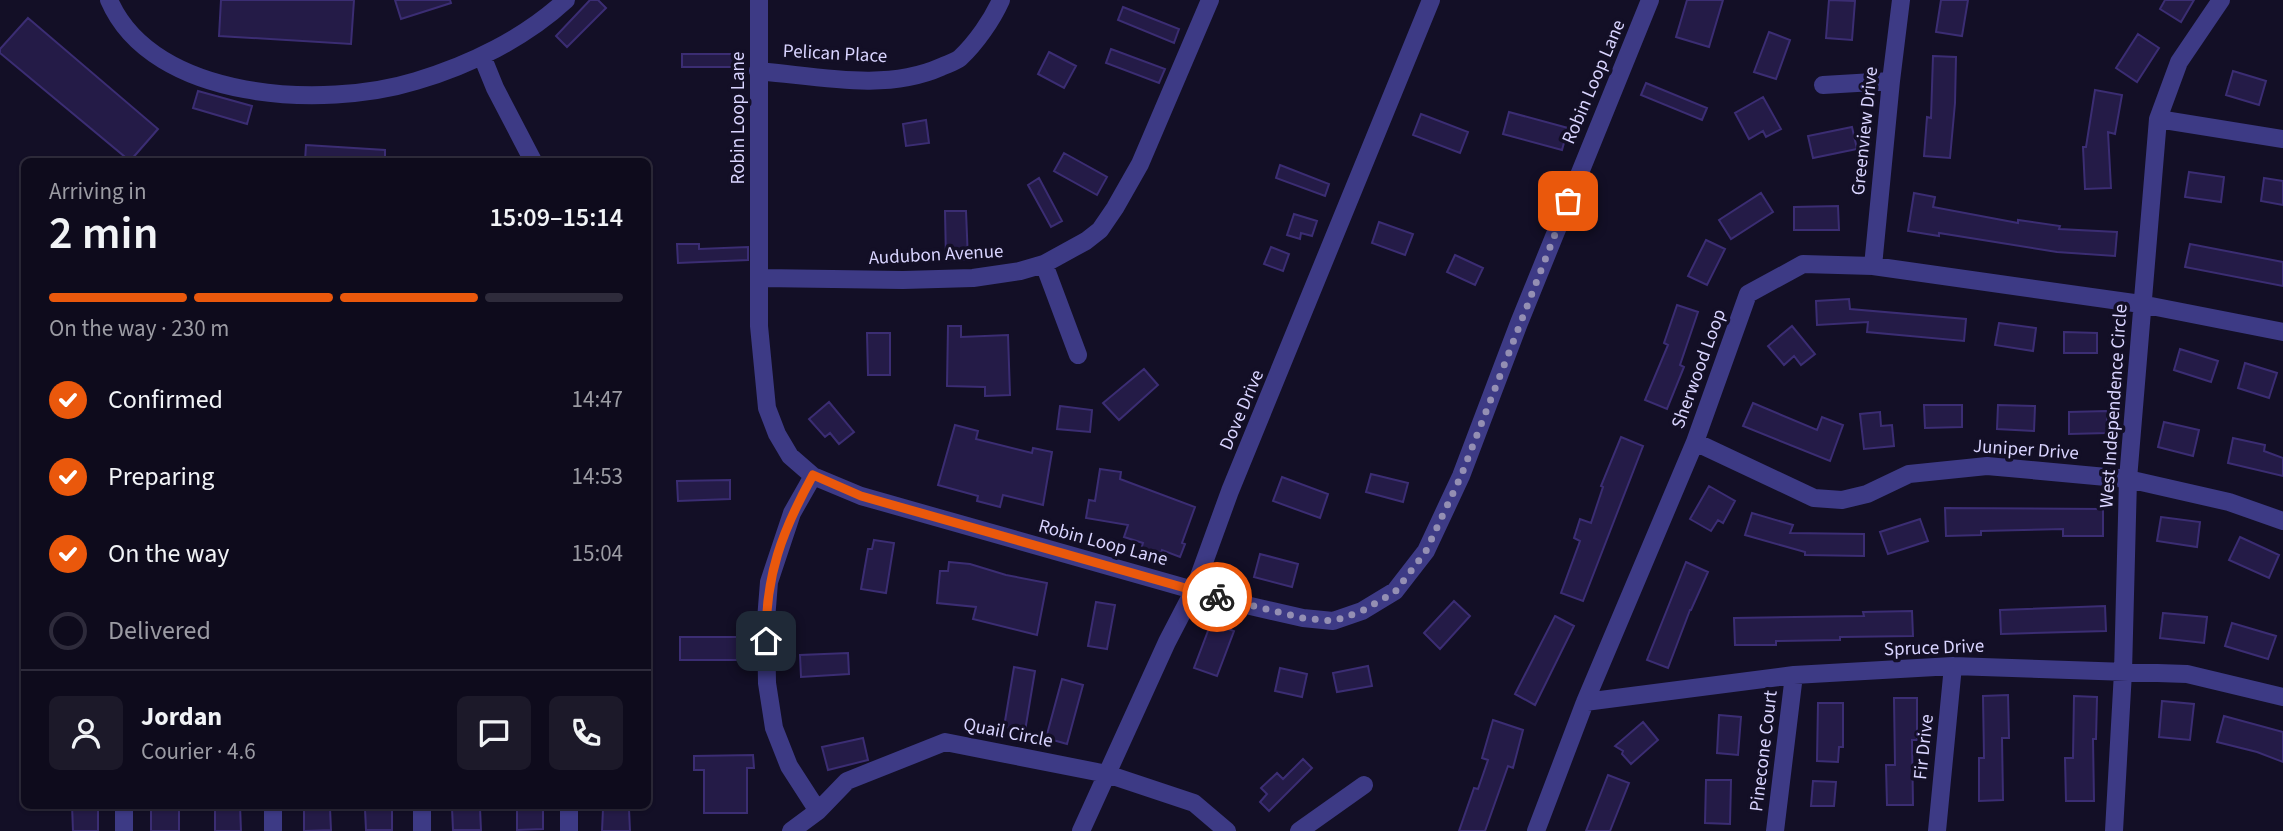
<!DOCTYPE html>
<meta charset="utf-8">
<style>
:root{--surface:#0e0b1c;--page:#1c1929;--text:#f1f3f6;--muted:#9b9ba3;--line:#2e2b3b;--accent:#ea580c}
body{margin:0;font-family:"Source Sans 3",sans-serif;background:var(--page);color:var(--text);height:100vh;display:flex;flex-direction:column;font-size:26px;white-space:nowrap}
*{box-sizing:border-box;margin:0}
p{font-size:23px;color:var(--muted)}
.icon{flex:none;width:38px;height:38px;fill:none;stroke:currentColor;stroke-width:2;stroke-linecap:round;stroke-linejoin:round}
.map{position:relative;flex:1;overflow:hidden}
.drawer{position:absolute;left:21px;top:158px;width:630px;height:651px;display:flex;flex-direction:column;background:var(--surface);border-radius:10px;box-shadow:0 2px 5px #0004,0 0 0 2px var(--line)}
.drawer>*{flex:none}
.pin{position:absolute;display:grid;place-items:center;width:60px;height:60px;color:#fff;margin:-30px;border-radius:14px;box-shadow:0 4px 10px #0006}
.courier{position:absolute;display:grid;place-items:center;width:70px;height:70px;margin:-35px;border:5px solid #ea580c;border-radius:50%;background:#fff;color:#222;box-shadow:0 2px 9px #0007}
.headline em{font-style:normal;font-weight:600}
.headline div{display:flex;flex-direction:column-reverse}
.headline{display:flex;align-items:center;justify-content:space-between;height:119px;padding:0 28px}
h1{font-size:46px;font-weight:600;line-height:52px}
.bar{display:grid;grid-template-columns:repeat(4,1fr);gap:10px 7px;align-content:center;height:84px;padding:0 28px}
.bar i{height:9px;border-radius:5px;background:var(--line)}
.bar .on{background:var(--accent)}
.bar p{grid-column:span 4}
.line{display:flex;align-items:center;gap:18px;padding:0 28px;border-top:2px solid var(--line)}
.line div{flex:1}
.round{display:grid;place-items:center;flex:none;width:74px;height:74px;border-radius:10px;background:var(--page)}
ol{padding:0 28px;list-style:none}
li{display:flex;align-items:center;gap:21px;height:77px}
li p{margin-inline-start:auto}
li .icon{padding:7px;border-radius:50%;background:var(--accent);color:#fff;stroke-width:4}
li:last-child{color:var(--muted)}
li i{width:38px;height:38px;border:4px solid var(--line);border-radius:50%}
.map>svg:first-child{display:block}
.building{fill:#241b47;stroke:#3b2d73;stroke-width:2}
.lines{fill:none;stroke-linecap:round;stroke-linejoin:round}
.minor{stroke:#3d3a85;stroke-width:18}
.done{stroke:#948fb3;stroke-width:7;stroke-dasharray:0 12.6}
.route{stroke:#ea580c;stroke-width:9}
.labels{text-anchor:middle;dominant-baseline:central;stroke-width:7;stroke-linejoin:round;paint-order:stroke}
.street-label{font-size:19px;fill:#d9d4ff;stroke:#130f26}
</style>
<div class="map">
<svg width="2283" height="831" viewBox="0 0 2283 831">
<rect width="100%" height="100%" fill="#130f26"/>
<!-- building -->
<path class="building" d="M221,0H354L351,44L219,36Z
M395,0H450L451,3L401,19Z
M590,0H598L606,8L567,47L556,36Z
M1687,0H1723L1709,47L1676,37Z
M1829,0L1855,1L1852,40L1826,38Z
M1941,0H1968L1962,36L1936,32Z
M2165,0H2194L2181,22L2160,9Z
M1123,7L1179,29L1174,43L1118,20Z
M28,18L158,129L130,161L0,53V49Z
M1769,32L1790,40L1776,79L1754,72Z
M2138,34L2159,48L2137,82L2116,68Z
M1111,49L1165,69L1159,83L1106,63Z
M1049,52L1076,66L1064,88L1038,74Z
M682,54H733V67H682Z
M1933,56L1956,57L1955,103L1950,158L1924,156L1927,117L1931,118Z
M2233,71L2266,81L2259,105L2226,95Z
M1646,83L1707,108L1702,120L1641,95Z
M2095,90L2122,95L2115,134L2108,132L2111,188L2085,189L2083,147H2086Z
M198,91L252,106L247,124L193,108Z
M1763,97L1781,129L1766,137L1763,131L1749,139L1735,113Z
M1509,112L1568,128L1562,150L1503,134Z
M1421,114L1468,132L1460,153L1413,135Z
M926,120L929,143L906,146L903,124Z
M1852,127L1857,149L1813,158L1808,136Z
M306,145L385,150V161H305Z
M1064,153L1107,177L1097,195L1054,171Z
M1280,165L1329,184L1325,196L1276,178Z
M2189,172L2224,177L2221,202L2185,197Z
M1039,178L1062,221L1051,227L1028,185Z
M2264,178L2283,181V205L2261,201Z
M1761,193L1773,212L1731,239L1719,220Z
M1914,193L1935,197L1933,207L2018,223V220L2060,226L2059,229L2117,232L2115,256L2057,252L1939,233V236L1908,231Z
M1838,206L1839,230H1794V207Z
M945,211H966L968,260H946Z
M1294,214L1317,221L1312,236L1301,233L1300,239L1287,235Z
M1379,222L1413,234L1405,255L1372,243Z
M1706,240L1725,249L1707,285L1688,276Z
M677,244H699V249L748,247V260L678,263Z
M2190,244L2283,262V286L2185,267Z
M1271,247L1289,254L1283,271L1264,264Z
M1455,255L1483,268L1475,285L1447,272Z
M1849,299L1850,309L1966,319L1964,341L1867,332L1868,322L1817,325L1816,301Z
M1677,305L1698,312L1680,365L1684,367L1667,409L1645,400L1668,345L1664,343Z
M1999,323L2036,328L2033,351L1995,345Z
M948,326H961V337L1008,335L1010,395L985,396V387L947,386Z
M1792,326L1815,354L1801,365L1794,356L1784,365L1768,346Z
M2064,332L2097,333V353H2064Z
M867,333H890V375H868Z
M2180,349L2218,361L2211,382L2174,370Z
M2245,363L2277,373L2269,398L2238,388Z
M1144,369L1158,385L1119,420L1103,403Z
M829,402L854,432L839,444L830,433L825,437L809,419Z
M1753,403L1817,430L1822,417L1843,425L1830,461L1743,426Z
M1924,405H1962V427L1925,428Z
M1998,405L2035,406L2034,431L1997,429Z
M1060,406L1092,410L1090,432L1057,429Z
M2107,411V433L2069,434V412Z
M1880,412L1881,426L1892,425L1894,446L1864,449L1860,414Z
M2164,422L2199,430L2193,456L2158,447Z
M955,425L978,431L976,439L1032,453L1033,448L1052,452L1043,505L1003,495L1000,507L977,501L978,496L938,485Z
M1621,437L1643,446L1583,601L1561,593L1580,541L1574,538L1580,519L1591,523L1603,487L1601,486Z
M2233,438L2265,445L2264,451L2283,458V476L2228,463Z
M1100,469L1121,472L1120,479L1195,507L1182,543L1185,544L1180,557L1162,550L1159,560L1140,553L1143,543L1124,537L1128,525L1086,518L1089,500L1095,501Z
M1371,474L1408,483L1403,502L1366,492Z
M1282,477L1328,494L1320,518L1273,501Z
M730,480V499L678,501L677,481Z
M1709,486L1735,501L1723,523L1718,520L1711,531L1690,519Z
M1945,508L2103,509V536H2063V529L1981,531V535L1946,536Z
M1752,513L1793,525L1790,533L1864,534V556L1805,555V552L1745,535Z
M2161,517L2200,522L2197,547L2157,541Z
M1920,519L1928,541L1888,554L1880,532Z
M2240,537L2279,555L2269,578L2229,560Z
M874,540L894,543L886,593L861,589L868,549H872Z
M1260,554L1298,564L1292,587L1254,577Z
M949,562L970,564L1006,575L1047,583L1037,635L973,619L976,607L937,603L940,571H948Z
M1686,562L1708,572L1691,610H1690L1668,668L1647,660Z
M1454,601L1470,616L1440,649L1424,633Z
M1096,602L1115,605L1107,649L1088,646Z
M2105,606L2106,631L2001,634L2000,610Z
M1912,611L1913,636L1840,637V640L1776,641V645H1735L1734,618L1864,616L1863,612Z
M2163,613L2207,617L2204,643L2160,638Z
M1555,616L1574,626L1535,705L1515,694Z
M1211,623L1234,631L1217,676L1194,668Z
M2232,623L2276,636L2268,659L2225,646Z
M680,637H737V660H680Z
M848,653L849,674L801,677L800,655Z
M1368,666L1372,686L1337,692L1333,673Z
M1014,667L1035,671L1025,731L1004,727Z
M1280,668L1307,674L1302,697L1275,691Z
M1062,679L1083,685L1067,744L1046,738Z
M2008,695L2009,738H2002L2003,800L1979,801V758H1984L1983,696Z
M2074,696L2097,697L2096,739H2093L2094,801H2066L2065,758H2073Z
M1894,698H1917V740H1912L1913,805H1887L1886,765H1895Z
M2162,701L2194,704L2190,740L2159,737Z
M1818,703H1843V747H1839L1838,762L1817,761Z
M1719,715L1741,717L1738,755L1717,753Z
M2224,716L2283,732V762L2257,752L2217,742Z
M1493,720L1523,730L1513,768L1508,766L1485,831H1459L1474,788L1478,789L1488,760L1482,758Z
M1643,722L1658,740L1631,764L1622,754L1623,751L1615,746Z
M863,738L868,760L828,770L822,747Z
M753,755L754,768H747V813H704V770H694V756Z
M1303,759L1312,768L1269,811L1260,802L1267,794L1261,788L1277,773L1283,779Z
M1608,775L1629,783L1610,831H1586Z
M1706,780H1731L1730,824L1705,823Z
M1813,781L1836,782L1834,806H1811Z
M72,805H98V831H73Z
M151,805H179V831H151Z
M215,805H240L241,831H215Z
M543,807V829L517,830V808Z
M330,808L331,830L304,831V809Z
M392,808V830H366L365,809Z
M452,808H480L481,830H453Z
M603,809H629L630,831H602Z"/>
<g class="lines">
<!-- minor -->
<path class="minor" d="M109,0C153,102 325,109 416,81C470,65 525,38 566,0
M759,0V326L767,408L777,434L790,456L813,476L861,496L1246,605L1303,618L1333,621L1362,611L1395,591L1426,551L1461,476L1519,323L1650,0
M482,56L495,88L533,161
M758,71C817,76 885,92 941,67C947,64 955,62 960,58C976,43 992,20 1001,0
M1823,85L1891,81
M2158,119L2283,139
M1044,264L1078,355
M1873,266L1891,81L1901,0
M760,278L903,280L973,278L1020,271L1044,264L1086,241L1100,230L1115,208L1140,164L1210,0
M1695,442L1814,498L1842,500L1867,494L1909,474L1987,466L2128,479L2229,502L2283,521
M813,476L792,513L769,582L766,620L767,683L774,728L789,766L818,811
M1585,702L1794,675L1953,666L2187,674L2283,697
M422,805V831
M569,805V831
M124,831V805
M273,831V805
M791,831L818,811L847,781L945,742L1107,774L1194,803L1227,831
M1081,831L1167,642L1194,590L1230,491L1431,0
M1299,831L1364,785
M1536,831L1585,702L1695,442L1748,294L1803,264L1873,266L2141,304L2283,332
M1775,831L1794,675
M1937,831L1953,666
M2114,831L2123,672L2128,479L2158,119L2179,62L2221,0"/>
</g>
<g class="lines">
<!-- done -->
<path class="done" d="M1217,597L1303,618L1334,621L1362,611L1395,592L1426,551L1461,476L1568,201"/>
<!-- route -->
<path class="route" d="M766,641C765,576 782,531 813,475L861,496L1217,597"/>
</g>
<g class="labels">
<!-- street labels -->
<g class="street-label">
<text transform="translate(835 54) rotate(3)">Pelican Place</text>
<text transform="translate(1594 82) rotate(-67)">Robin Loop Lane</text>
<text transform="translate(738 118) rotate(-90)">Robin Loop Lane</text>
<text transform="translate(1865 131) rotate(-84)">Greenview Drive</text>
<text transform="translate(936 255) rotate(-3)">Audubon Avenue</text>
<text transform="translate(1699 369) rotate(-70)">Sherwood Loop</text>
<text transform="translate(2114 406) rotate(-86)">West Independence Circle</text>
<text transform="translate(1242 410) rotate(-67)">Dove Drive</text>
<text transform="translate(2026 450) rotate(4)">Juniper Drive</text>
<text transform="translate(1103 543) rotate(15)">Robin Loop Lane</text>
<text transform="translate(1934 648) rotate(-2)">Spruce Drive</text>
<text transform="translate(1008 733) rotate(11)">Quail Circle</text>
<text transform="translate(1924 747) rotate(-84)">Fir Drive</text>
<text transform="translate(1764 751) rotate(-83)">Pinecone Court</text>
</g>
</g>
</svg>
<div class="pin" style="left:1568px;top:201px;background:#ea580c"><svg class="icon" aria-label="bag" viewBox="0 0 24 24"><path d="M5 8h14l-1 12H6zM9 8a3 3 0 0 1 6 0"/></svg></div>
<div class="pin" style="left:766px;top:641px;background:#1f2937"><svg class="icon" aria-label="home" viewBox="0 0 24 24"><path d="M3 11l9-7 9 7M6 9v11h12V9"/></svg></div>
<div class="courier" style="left:1217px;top:597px"><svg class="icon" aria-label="bike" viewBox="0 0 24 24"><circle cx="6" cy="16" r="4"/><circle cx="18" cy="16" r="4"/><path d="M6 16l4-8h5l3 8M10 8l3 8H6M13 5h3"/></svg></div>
<section class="drawer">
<div class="headline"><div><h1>2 min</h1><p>Arriving in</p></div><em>15:09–15:14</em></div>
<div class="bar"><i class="on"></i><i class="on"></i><i class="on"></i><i></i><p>On the way · 230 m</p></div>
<ol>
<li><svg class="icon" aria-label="check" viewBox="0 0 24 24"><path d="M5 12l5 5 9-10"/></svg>Confirmed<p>14:47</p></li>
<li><svg class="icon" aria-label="check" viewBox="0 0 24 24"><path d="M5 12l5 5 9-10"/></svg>Preparing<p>14:53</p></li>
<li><svg class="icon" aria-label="check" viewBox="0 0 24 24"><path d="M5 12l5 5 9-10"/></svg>On the way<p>15:04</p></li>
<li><i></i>Delivered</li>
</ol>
<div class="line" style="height:126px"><a class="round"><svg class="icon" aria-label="person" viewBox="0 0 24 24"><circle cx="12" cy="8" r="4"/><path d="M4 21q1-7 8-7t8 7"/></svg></a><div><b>Jordan</b><p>Courier · 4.6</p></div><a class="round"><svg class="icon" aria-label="chat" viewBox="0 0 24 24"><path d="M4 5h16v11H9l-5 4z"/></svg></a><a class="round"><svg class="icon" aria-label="phone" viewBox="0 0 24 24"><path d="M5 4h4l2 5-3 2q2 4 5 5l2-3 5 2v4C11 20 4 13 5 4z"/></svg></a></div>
</section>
</div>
